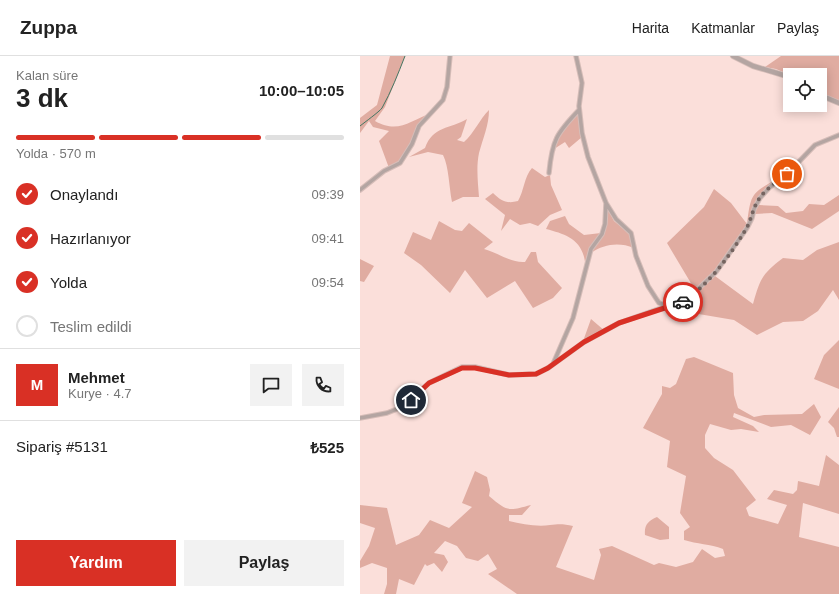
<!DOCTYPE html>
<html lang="tr">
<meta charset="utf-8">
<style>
:root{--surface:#fff;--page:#f2f2f2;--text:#222;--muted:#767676;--line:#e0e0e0;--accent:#d93025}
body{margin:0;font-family:Helvetica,sans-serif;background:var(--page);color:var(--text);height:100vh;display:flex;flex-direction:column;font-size:15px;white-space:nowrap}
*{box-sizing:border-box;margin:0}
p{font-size:13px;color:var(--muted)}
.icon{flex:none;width:22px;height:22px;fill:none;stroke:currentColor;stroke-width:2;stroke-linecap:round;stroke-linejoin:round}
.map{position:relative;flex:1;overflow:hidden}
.panel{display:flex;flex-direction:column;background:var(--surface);width:360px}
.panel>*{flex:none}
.tools{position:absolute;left:423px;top:12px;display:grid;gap:8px}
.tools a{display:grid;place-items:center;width:44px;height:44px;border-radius:0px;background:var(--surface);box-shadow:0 2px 10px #0003;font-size:20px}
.pin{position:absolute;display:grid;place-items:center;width:34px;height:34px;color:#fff;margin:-17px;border:2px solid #fff;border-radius:50%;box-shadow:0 1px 4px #0007}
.courier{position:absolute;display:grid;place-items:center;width:40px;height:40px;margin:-20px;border:3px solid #d93025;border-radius:50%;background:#fff;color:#222;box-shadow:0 1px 5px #0007}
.overview em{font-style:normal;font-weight:600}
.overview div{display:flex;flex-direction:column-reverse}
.overview{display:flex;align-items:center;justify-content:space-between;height:68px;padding:0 16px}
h1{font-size:26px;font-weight:600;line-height:30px}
.bar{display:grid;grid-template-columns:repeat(4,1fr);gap:6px 4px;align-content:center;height:48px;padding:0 16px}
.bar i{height:5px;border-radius:3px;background:var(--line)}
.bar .active{background:var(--accent)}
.bar p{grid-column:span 4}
.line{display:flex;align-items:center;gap:10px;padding:0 16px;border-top:1px solid var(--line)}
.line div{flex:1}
.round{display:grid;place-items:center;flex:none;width:42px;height:42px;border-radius:0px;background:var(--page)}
ol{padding:0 16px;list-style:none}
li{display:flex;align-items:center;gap:12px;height:44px}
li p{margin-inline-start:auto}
li .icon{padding:4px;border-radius:50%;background:var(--accent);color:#fff;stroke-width:4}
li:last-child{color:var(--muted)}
li i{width:22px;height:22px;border:2px solid var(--line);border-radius:50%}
.action{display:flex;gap:8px;margin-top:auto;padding:8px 16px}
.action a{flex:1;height:46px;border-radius:0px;background:var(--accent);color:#fff;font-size:16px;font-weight:600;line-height:46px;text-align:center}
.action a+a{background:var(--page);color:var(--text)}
header{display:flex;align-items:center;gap:24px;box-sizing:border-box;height:56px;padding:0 20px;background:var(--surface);border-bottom:1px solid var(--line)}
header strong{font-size:19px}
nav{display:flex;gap:22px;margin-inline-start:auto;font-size:14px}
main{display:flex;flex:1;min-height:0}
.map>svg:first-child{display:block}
.green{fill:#e0aca1}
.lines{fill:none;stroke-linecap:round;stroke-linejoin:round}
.stream{stroke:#457663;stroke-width:1}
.minor-casing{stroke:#d6bdb8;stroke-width:5.5}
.tertiary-casing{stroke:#d6bdb8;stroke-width:6}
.minor{stroke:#b4a5a2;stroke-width:3.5}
.tertiary{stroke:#b4a5a2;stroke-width:4.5}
.done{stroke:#756460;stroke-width:4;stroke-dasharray:0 7.2}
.route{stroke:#d93025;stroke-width:5}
</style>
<header>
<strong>Zuppa</strong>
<nav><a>Harita</a><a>Katmanlar</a><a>Paylaş</a></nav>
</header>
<main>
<section class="panel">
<div class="overview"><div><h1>3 dk</h1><p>Kalan süre</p></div><em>10:00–10:05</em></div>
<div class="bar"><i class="active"></i><i class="active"></i><i class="active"></i><i></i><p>Yolda · 570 m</p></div>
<ol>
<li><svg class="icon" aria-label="check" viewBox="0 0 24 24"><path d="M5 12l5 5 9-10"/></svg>Onaylandı<p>09:39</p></li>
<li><svg class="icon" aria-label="check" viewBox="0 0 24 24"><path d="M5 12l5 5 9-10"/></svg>Hazırlanıyor<p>09:41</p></li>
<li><svg class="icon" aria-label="check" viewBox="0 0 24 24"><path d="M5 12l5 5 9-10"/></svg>Yolda<p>09:54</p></li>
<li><i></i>Teslim edildi</li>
</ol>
<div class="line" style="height:72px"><b class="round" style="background:var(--accent);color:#fff">M</b><div><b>Mehmet</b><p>Kurye · 4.7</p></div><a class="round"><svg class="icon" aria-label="chat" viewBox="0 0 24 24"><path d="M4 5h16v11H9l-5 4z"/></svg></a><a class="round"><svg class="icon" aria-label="phone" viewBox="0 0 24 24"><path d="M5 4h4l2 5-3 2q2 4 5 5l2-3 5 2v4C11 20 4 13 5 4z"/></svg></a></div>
<div class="line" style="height:52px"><div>Sipariş #5131</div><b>₺525</b></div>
<div class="action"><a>Yardım</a><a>Paylaş</a></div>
</section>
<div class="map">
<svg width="479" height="538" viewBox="0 0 479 538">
<rect width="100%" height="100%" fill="#fbdfda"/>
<!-- green -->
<path class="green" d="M30,0H45L25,51L15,65C38,78 50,65 71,57C67,61 61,66 58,71C49,90 49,102 29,112L19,85L29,75L13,71L9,65L0,77V62L17,49Z
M421,0H479V45L460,37V19H430L416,13L405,11Z
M129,54C129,69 123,82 119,97C116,111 118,127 119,141H103L92,146C89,131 89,111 83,99L68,96L49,101L65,92C73,70 90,73 107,63L101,81L97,84L104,86C115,76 119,64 129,54Z
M218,57L222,81L209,92L205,86L194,93C196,79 209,67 218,57Z
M172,112L185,121L190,119L191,129L202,154L190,159L178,170L170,167L160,169L150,163L141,175L145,159L125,143L133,137C141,145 147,148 158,145C164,135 164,121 172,112Z
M418,122L398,141L387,169L355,215L335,234L307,187L344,151L354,133L371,147L387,168C391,137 391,138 418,122Z
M479,139V155L452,173L412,157L395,158V153L399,149L418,150L426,157L443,155L449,148L464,149Z
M248,153L254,165L270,178L274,192C259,186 244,188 231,197L246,168Z
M205,160L209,168L224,179L241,177L229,193L225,206C222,183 205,178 186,173L190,165Z
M79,165L95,174L102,175L109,167L133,186L124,193C139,197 150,207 165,206L171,196H176L178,206L202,232L193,242L173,252L155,225L127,242L105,214L90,237L61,209L44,197L53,176L71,184Z
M479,186V244L473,234L458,255L443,265L423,266L397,279L374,264L309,253L324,247L355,220L393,248C400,223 402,218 423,202L443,204L457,194Z
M0,203L14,210L4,226L0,225Z
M231,263L245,275L222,288Z
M479,284V333L454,323L464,299Z
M334,301L373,317L374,339L378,352L394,361L404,359L442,358L454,348L461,361L450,379L431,369L411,371L374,357L373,361L393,370L399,376L381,373L371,374L350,368L345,379V392L354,402L373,414L396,444L386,452L389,460L418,468L427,449L407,443L414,434L433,438L437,434L438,425L459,430L466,399L479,409V458L443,447L439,481L479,491V538H157L128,518L137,513L128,498L118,505L106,502L97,490L85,485L74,497L84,499L88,506L82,516L74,507L67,510L65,508L54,529L39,523L36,538H24L27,528V512L12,507L0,512V505L9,490L15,472L0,467V449L27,452L36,489L59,479L70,464L89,472L112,451L102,447L115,415L127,421L130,434L129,440C148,456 148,455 171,449L162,459H149V465C162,468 177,471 190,469C199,468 204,468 213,470L196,511L234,524L241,499L239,493L252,490L294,509L299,507L316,511L333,506L342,493L355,502L365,500L363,493C350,488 337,488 324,484V475L330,471L320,457L326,420L307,411L310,385L283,372L302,338V330L310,332L316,328L326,303Z
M479,351V381H477L474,372L468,366Z
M297,461L309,471V483L300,484L285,479C284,469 288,465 297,461Z"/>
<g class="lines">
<!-- stream -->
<path class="stream" d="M0,70C5,66 19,56 22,52C31,36 38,18 45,0"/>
<!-- minor casing -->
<g class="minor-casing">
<path id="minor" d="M216,0L222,27L219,50L222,77L228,101L246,147L256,163L271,177L276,200L288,230L299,247L307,250H314L324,246L356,216L387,172L392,162L394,153L400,142L410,131L427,118L455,89L479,79
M189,117C192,84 197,77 219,54
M0,134L24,115L40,107L52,88L59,70L83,44L87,31L90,0
M193,308L213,262L231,193L242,178L245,168L246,147
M0,362L27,357L42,351L69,327L102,311H115L149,319L176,318L188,312L224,286L259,267L307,250"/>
</g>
<!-- tertiary casing -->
<g class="tertiary-casing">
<path id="tertiary" d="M373,0L393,10L430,21
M460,39L479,47"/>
</g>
<!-- minor -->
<use href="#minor" class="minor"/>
<!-- tertiary -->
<use href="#tertiary" class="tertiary"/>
</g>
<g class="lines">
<!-- done -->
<path class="done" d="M323,246C349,228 370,200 386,173C390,166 391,160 394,153C399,137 415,127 427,118"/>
<!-- route -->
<path class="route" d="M51,344L69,327L102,312H115L149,319L176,318L188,312L224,286L259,267L323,246"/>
</g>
</svg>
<div class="tools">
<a><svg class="icon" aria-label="locate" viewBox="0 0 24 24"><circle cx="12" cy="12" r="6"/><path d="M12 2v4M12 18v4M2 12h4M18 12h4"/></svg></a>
</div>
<div class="pin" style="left:427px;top:118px;background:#ea580c"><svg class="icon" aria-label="bag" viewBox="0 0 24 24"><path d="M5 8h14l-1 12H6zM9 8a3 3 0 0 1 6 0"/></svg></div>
<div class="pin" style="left:51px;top:344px;background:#1f2937"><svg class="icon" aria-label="home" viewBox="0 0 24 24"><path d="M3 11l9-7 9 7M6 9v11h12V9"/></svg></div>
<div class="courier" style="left:323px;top:246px"><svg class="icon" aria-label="car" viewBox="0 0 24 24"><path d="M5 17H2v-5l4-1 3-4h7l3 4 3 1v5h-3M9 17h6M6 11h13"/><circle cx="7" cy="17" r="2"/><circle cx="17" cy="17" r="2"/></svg></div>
</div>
</main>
